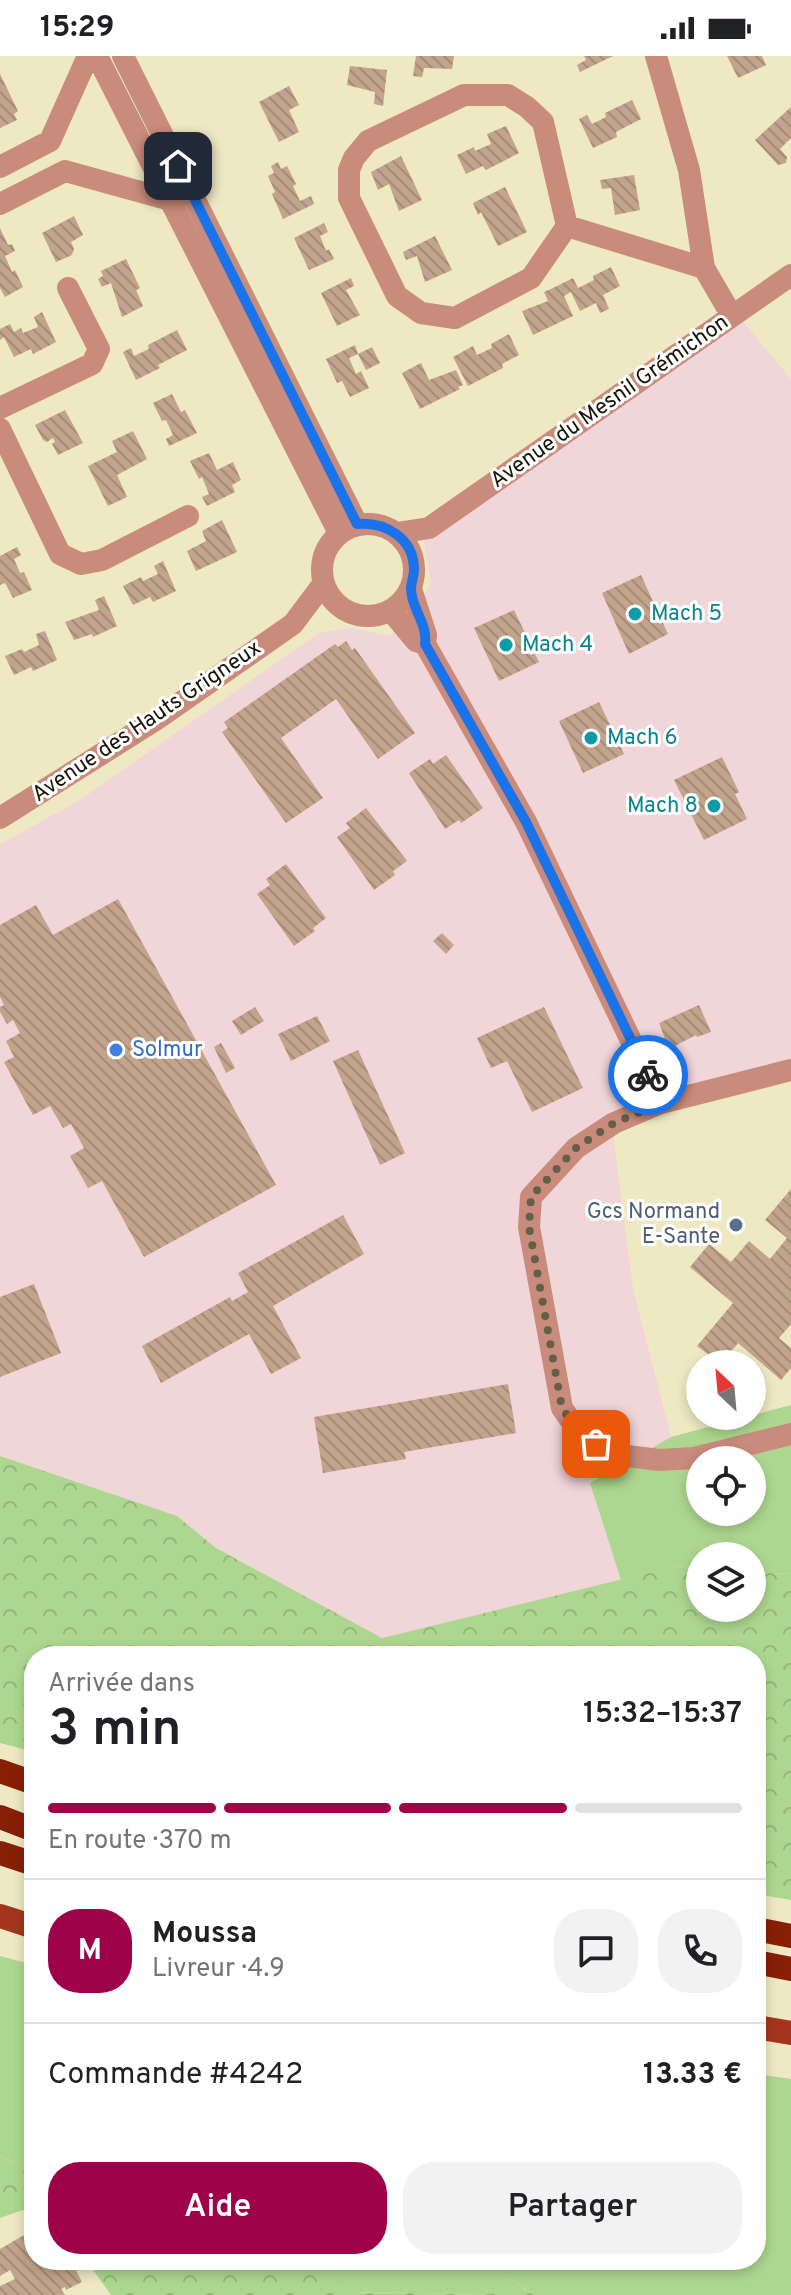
<!DOCTYPE html>
<html lang="fr">
<meta charset="utf-8">
<style>
:root{--surface:#fff;--page:#f2f2f2;--text:#202124;--muted:#757577;--line:#e0e0e0;--accent:#9e0248}
body{margin:0;font-family:Overpass,sans-serif;background:var(--page);color:var(--text);height:100vh;display:flex;flex-direction:column;font-size:30px;white-space:nowrap}
*{box-sizing:border-box;margin:0}
p{font-size:26px;color:var(--muted)}
.icon{flex:none;width:44px;height:44px;fill:none;stroke:currentColor;stroke-width:2;stroke-linecap:round;stroke-linejoin:round}
.map{position:relative;flex:1;overflow:hidden}
.drawer{position:absolute;left:24px;top:1590px;width:742px;height:624px;display:flex;flex-direction:column;background:var(--surface);border-radius:32px;box-shadow:0 4px 12px #0003}
.drawer>*{flex:none}
.needle{width:52px;rotate:334deg}
.controls{position:absolute;left:686px;top:1294px;display:grid;gap:16px}
.controls a{display:grid;place-items:center;width:80px;height:80px;border-radius:50%;background:var(--surface);box-shadow:0 4px 12px #0003;font-size:40px}
.pin{position:absolute;display:grid;place-items:center;width:68px;height:68px;color:#fff;margin:-34px;border-radius:16px;box-shadow:0 4px 12px #0006}
.courier{position:absolute;display:grid;place-items:center;width:80px;height:80px;margin:-40px;border:6px solid #1a73e8;border-radius:50%;background:#fff;color:#222;box-shadow:0 2px 10px #0007}
.head em{font-style:normal;font-weight:600}
.head div{display:flex;flex-direction:column-reverse}
.head{display:flex;align-items:center;justify-content:space-between;height:136px;padding:0 24px}
h1{font-size:52px;font-weight:600;line-height:60px}
.bar{display:grid;grid-template-columns:repeat(4,1fr);gap:12px 8px;align-content:center;height:96px;padding:0 24px}
.bar i{height:10px;border-radius:6px;background:var(--line)}
.bar .on{background:var(--accent)}
.bar p{grid-column:span 4}
.line{display:flex;align-items:center;gap:20px;padding:0 24px;border-top:2px solid var(--line)}
.line div{flex:1}
.round{display:grid;place-items:center;flex:none;width:84px;height:84px;border-radius:32px;background:var(--page)}
.cta{display:flex;gap:16px;margin-top:auto;padding:16px 24px}
.cta a{flex:1;height:92px;border-radius:32px;background:var(--accent);color:#fff;font-size:32px;font-weight:600;line-height:92px;text-align:center}
.cta a+a{background:var(--page);color:var(--text)}
.status{display:flex;justify-content:space-between;align-items:center;height:56px;padding:0 40px;background:var(--surface);direction:ltr}
.status svg{height:22px;fill:currentColor}
.map>svg:first-child{display:block}
.commercial{fill:#f0d5d9}
.green{fill:#add790;fill-rule:evenodd}
.forest{fill:url(#forest-crowns)}
.building{fill:url(#building-back-hatch)}
.lines{fill:none;stroke-linecap:round;stroke-linejoin:round}
.minor{stroke:#c98b7c;stroke-width:22}
.major{stroke:#a4351c;stroke-width:24}
.highway{stroke:#871f05;stroke-width:24}
.done{stroke:#635f49;stroke-width:8;stroke-dasharray:0 14.4}
.route{stroke:#1a73e8;stroke-width:10}
.culture-dot{fill:#0f9aa8;stroke:#fff;stroke-width:3}
.shop-dot{fill:#3f7fe0;stroke:#fff;stroke-width:3}
.service-dot{fill:#5c6f8a;stroke:#fff;stroke-width:3}
.labels{text-anchor:middle;dominant-baseline:central;stroke-width:6;stroke-linejoin:round;paint-order:stroke}
.street-label{font-size:22px;fill:#181508;stroke:#fff}
.culture-label{font-size:22px;fill:#0d838f;stroke:#fff;text-anchor:start}
.shop-label{font-size:22px;fill:#366cbe;stroke:#fff;text-anchor:start}
.service-label{font-size:22px;fill:#4e5e75;stroke:#fff;text-anchor:end}
</style>
<div class="status"><b>15:29</b><svg viewBox="0 0 49 12"><path d="M0 12V9h3v3zM5 12V6h3v6zM10 12V3h3v9zM15 12V0h3v12zM26 1h20v11H26zM47 4h2v5h-2z"/></svg></div>
<div class="map">
<svg width="791" height="2239" viewBox="0 0 791 2239">
<defs>
<pattern id="forest-crowns" width="20" height="18" patternUnits="userSpaceOnUse" patternTransform="scale(2)"><rect width="20" height="18" fill="#add790"/><path d="M2 6a3 3 0 1 1 6 0M12 15a3 3 0 1 1 6 0" fill="none" stroke="#94b87b"/></pattern>
<pattern id="building-back-hatch" width="6" height="6" patternUnits="userSpaceOnUse" patternTransform="scale(2)"><rect width="6" height="6" fill="#c2a48c"/><path d="M-1 5l2 2M0 0l6 6M5-1l2 2" fill="none" stroke="#a68c77"/></pattern>
</defs>
<rect width="100%" height="100%" fill="#eee8c3"/>
<!-- commercial -->
<path class="commercial" d="M734,255L791,323V1005L611,1063L633,1233L671,1381L590,1427L621,1524L382,1582L216,1492L177,1460L0,1400V788L77,746L319,577L352,572L388,580L410,569L431,527L421,467Z"/>
<!-- green -->
<path class="green" d="M791,1349V1518L752,1516V1500H700V1512L676,1510L621,1524L590,1427L671,1381ZM700,1404H752V1456H700Z
M0,1900L34,1909V2115L0,2100Z
M756,2018L791,2023V2239H534L509,2222L492,2238L343,2236L342,2204H756Z"/>
<!-- forest -->
<path class="forest" d="M0,1400L177,1460L216,1492L382,1582L676,1510L700,1512V1552H752V1516L791,1518V1844L756,1838V1600H34V1696L0,1687Z
M0,2100L34,2115V2150L0,2162Z
M86,2204H342L344,2236L491,2238L509,2222L534,2239H111Z"/>
<!-- building -->
<path class="building" d="M416,0H454L452,13L424,12L422,21L413,20Z
M584,0H613L580,16L577,9L586,4Z
M727,0H762L766,9L738,22Z
M350,10L387,14L383,50L374,48L375,36L347,29Z
M0,18L18,55L14,58L17,64L0,72Z
M289,30L299,49L289,54L299,76L279,86L259,46Z
M632,44L641,63L616,76L617,81L593,92L579,63L587,59L592,68L606,61L605,57Z
M791,51V82L780,93L787,101L786,107L778,109L755,84Z
M506,70L519,97L486,114L483,110L466,118L457,99L474,91L475,95L491,88L487,78Z
M401,100L422,144L399,155L389,128L378,134L371,116Z
M278,106L281,113L287,110L296,128L293,130L300,145L311,140L314,148L283,163L272,138L275,136L268,120L274,117L271,110Z
M634,119L640,154L615,159L611,132L602,133L600,124Z
M505,131L527,176L498,190L481,156L478,159L473,147Z
M74,160L83,179L71,186L74,193L72,199L56,206L42,177Z
M324,167L328,176L320,180L326,195L329,193L334,203L309,214L294,182Z
M0,172L8,189L12,188L15,195L5,200L12,216L15,214L23,231L5,241L0,232Z
M435,180L452,214L425,226L417,200L406,204L403,196Z
M126,203L140,232L136,234L143,250L122,261L111,227L102,231L98,223L103,220L101,215Z
M611,211L620,230L603,239L609,253L600,257L596,247L580,255L571,236L564,240L573,260L533,279L522,255L548,245L544,236L553,232L573,222L578,232L594,224L593,220Z
M351,222L354,230L346,234L360,259L337,270L321,237Z
M42,256L56,286L33,298L31,293L14,301L4,281L0,284V273L10,268L14,276L21,272L23,277L38,271L34,261Z
M177,274L187,294L158,309L160,312L136,324L123,296L131,292L134,300L149,293L148,289Z
M509,278L519,299L502,308L503,312L468,330L453,301L473,290L477,299L492,292L491,288Z
M355,289L358,298L349,302L356,318L361,315L369,332L350,341L342,325L337,327L326,303Z
M372,291L380,307L366,314L358,298Z
M421,307L429,324L456,314L463,329L458,331L460,333L420,353L402,317Z
M172,338L181,356L185,354L197,377L169,390L166,383L173,379L166,364L162,365L153,347Z
M65,354L83,387L58,399L52,388L55,386L53,382L47,386L43,384L35,369Z
M133,375L147,403L117,419L127,441L108,450L88,410L117,396L112,385Z
M209,397L217,414L233,406L241,424L232,429L235,436L207,450L202,441L209,438L202,421L199,423L190,405Z
M222,464L237,496L196,515L187,495L206,485L202,475Z
M17,491L21,499L14,503L20,517L24,516L32,534L13,542L5,527L0,529V500Z
M163,505L176,535L153,546L150,541L133,549L123,530L141,521L143,525L158,518L154,510Z
M641,519L668,578L629,598L602,537Z
M104,540L117,570L93,581L92,578L74,584L65,566L99,554L95,544Z
M514,554L539,606L499,625L474,572Z
M45,575L57,604L33,615L31,611L14,619L5,600L22,593L24,596L39,589L36,578Z
M346,585L352,594L355,592L415,677L378,703L336,643L281,682L323,742L286,767L222,676L228,672L224,666L335,588L338,591Z
M599,646L624,698L583,717L559,665Z
M446,699L483,752L461,767L459,764L445,773L409,717L430,703L433,708Z
M722,701L739,736L735,738L747,763L704,784L674,724Z
M366,752L407,805L393,815L395,819L374,834L337,781L350,772L346,767Z
M286,808L326,862L313,872L315,875L294,890L257,838L270,829L266,823Z
M118,843L276,1129L144,1201L102,1125L88,1132L70,1100L84,1092L71,1068L63,1072L50,1050L33,1059L4,1006L14,1001L6,985L20,977L13,964L7,968L0,956V951L4,949L0,941V869L36,849L53,879Z
M442,877L454,889L446,898L433,885Z
M699,949L711,976L697,981L696,979L669,993L659,967Z
M255,951L264,965L241,979L232,965Z
M544,951L583,1032L532,1056L507,1005L491,1012L477,982Z
M317,960L330,985L291,1005L278,978Z
M221,987L235,1012L226,1017L214,991Z
M358,994L405,1097L380,1109L333,1005Z
M791,1133V1268L779,1282L791,1292V1312L781,1324L738,1287L721,1308L697,1290L733,1247L690,1211L709,1188L731,1206L749,1185L770,1203L787,1182L765,1164Z
M343,1159L364,1198L273,1250L301,1302L271,1318L249,1278L161,1327L142,1290L230,1241L232,1245L248,1236L238,1217Z
M34,1228L61,1297L0,1321V1241Z
M508,1328L516,1377L404,1396L406,1403L323,1417L314,1361Z
M31,2175L34,2181V2204H71L82,2226L66,2234L65,2231L61,2233L65,2239H0V2230L15,2223L10,2214L0,2220V2193Z"/>
<g class="lines">
<!-- minor -->
<path class="minor" d="M97,0L339,477
M123,0L357,468
M656,0L689,114L704,212
M0,111L50,85L88,0
M0,148L65,115L170,144L178,140
M567,170L531,222L455,262L421,257L397,240L349,142V114L354,102L368,85L464,39H508L527,51L543,66L567,170L704,212L732,260
M0,352L92,308L99,293L68,232
M0,373L60,498L81,508L102,504L188,460
M322 514a46 46 0 1 1 92 0a46 46 0 1 1-92 0Z
M397,477L429,472L791,219
M411,533L426,579L425,588L526,766L661,1047
M391,555L416,585L425,588
M0,762L157,663L293,568L323,528
M791,1014L661,1047L614,1067L576,1092L531,1141L529,1171L562,1352L580,1378L612,1398L659,1404L694,1402L791,1378"/>
<!-- major -->
<path class="major" d="M0,1860L34,1871
M756,1971L791,1977"/>
<!-- highway -->
<path class="highway" d="M0,1715L34,1727
M0,1761L34,1774
M0,1797L34,1808
M756,1873L791,1880
M756,1906L791,1913"/>
</g>
<g class="lines">
<!-- done -->
<path class="done" d="M596,1388L580,1378L562,1352L529,1171L531,1141L576,1092L614,1067L661,1047L648,1019"/>
<!-- route -->
<path class="route" d="M178,110L357,468C386,466 414,482 414,514C414,520 411,527 411,533C411,552 428,568 425,588L526,766L648,1019"/>
</g>
<!-- markers -->
<g class="culture-dot">
<circle cx="635" cy="558" r="8"/>
<circle cx="506" cy="589" r="8"/>
<circle cx="591" cy="682" r="8"/>
<circle cx="714" cy="750" r="8"/>
</g>
<circle class="shop-dot" cx="116" cy="994" r="8"/>
<circle class="service-dot" cx="736" cy="1169" r="8"/>
<g class="labels">
<!-- street labels -->
<g class="street-label">
<text transform="translate(610 346) rotate(-35)">Avenue du Mesnil Grémichon</text>
<text transform="translate(147 666) rotate(-34)">Avenue des Hauts Grigneux</text>
</g>
<!-- culture labels -->
<g class="culture-label">
<text x="651" y="558">Mach 5</text>
<text x="522" y="589">Mach 4</text>
<text x="607" y="682">Mach 6</text>
<text x="698" y="750" text-anchor="end">Mach 8</text>
</g>
<!-- shop labels -->
<g class="shop-label">
<text x="132" y="994">Solmur</text>
</g>
<!-- service labels -->
<g class="service-label">
<text x="720" y="1156">Gcs Normand<tspan x="720" dy="25">E-Sante</tspan></text>
</g>
</g>
</svg>
<div class="controls">
<a><svg class="needle" viewBox="-14 -14 28 28"><path d="M0-13l5 13h-10z" fill="#e53935"/><path d="M0 13l5-13h-10z" fill="#757577"/></svg></a>
<a><svg class="icon" aria-label="locate" viewBox="0 0 24 24"><circle cx="12" cy="12" r="6"/><path d="M12 2v4M12 18v4M2 12h4M18 12h4"/></svg></a>
<a><svg class="icon" aria-label="layers" viewBox="0 0 24 24"><path d="M12 4l9 5-9 5-9-5zM3 14l9 5 9-5"/></svg></a>
</div>
<div class="pin" style="left:596px;top:1388px;background:#ea580c"><svg class="icon" aria-label="bag" viewBox="0 0 24 24"><path d="M5 8h14l-1 12H6zM9 8a3 3 0 0 1 6 0"/></svg></div>
<div class="pin" style="left:178px;top:110px;background:#1f2937"><svg class="icon" aria-label="home" viewBox="0 0 24 24"><path d="M3 11l9-7 9 7M6 9v11h12V9"/></svg></div>
<div class="courier" style="left:648px;top:1019px"><svg class="icon" aria-label="bike" viewBox="0 0 24 24"><circle cx="6" cy="16" r="4"/><circle cx="18" cy="16" r="4"/><path d="M6 16l4-8h5l3 8M10 8l3 8H6M13 5h3"/></svg></div>
<section class="drawer">
<div class="head"><div><h1>3 min</h1><p>Arrivée dans</p></div><em>15:32–15:37</em></div>
<div class="bar"><i class="on"></i><i class="on"></i><i class="on"></i><i></i><p>En route · 370 m</p></div>
<div class="line" style="height:144px"><b class="round" style="background:var(--accent);color:#fff">M</b><div><b>Moussa</b><p>Livreur · 4.9</p></div><a class="round"><svg class="icon" aria-label="chat" viewBox="0 0 24 24"><path d="M4 5h16v11H9l-5 4z"/></svg></a><a class="round"><svg class="icon" aria-label="phone" viewBox="0 0 24 24"><path d="M5 4h4l2 5-3 2q2 4 5 5l2-3 5 2v4C11 20 4 13 5 4z"/></svg></a></div>
<div class="line" style="height:104px"><div>Commande #4242</div><b>13.33 €</b></div>
<div class="cta"><a>Aide</a><a>Partager</a></div>
</section>
</div>
